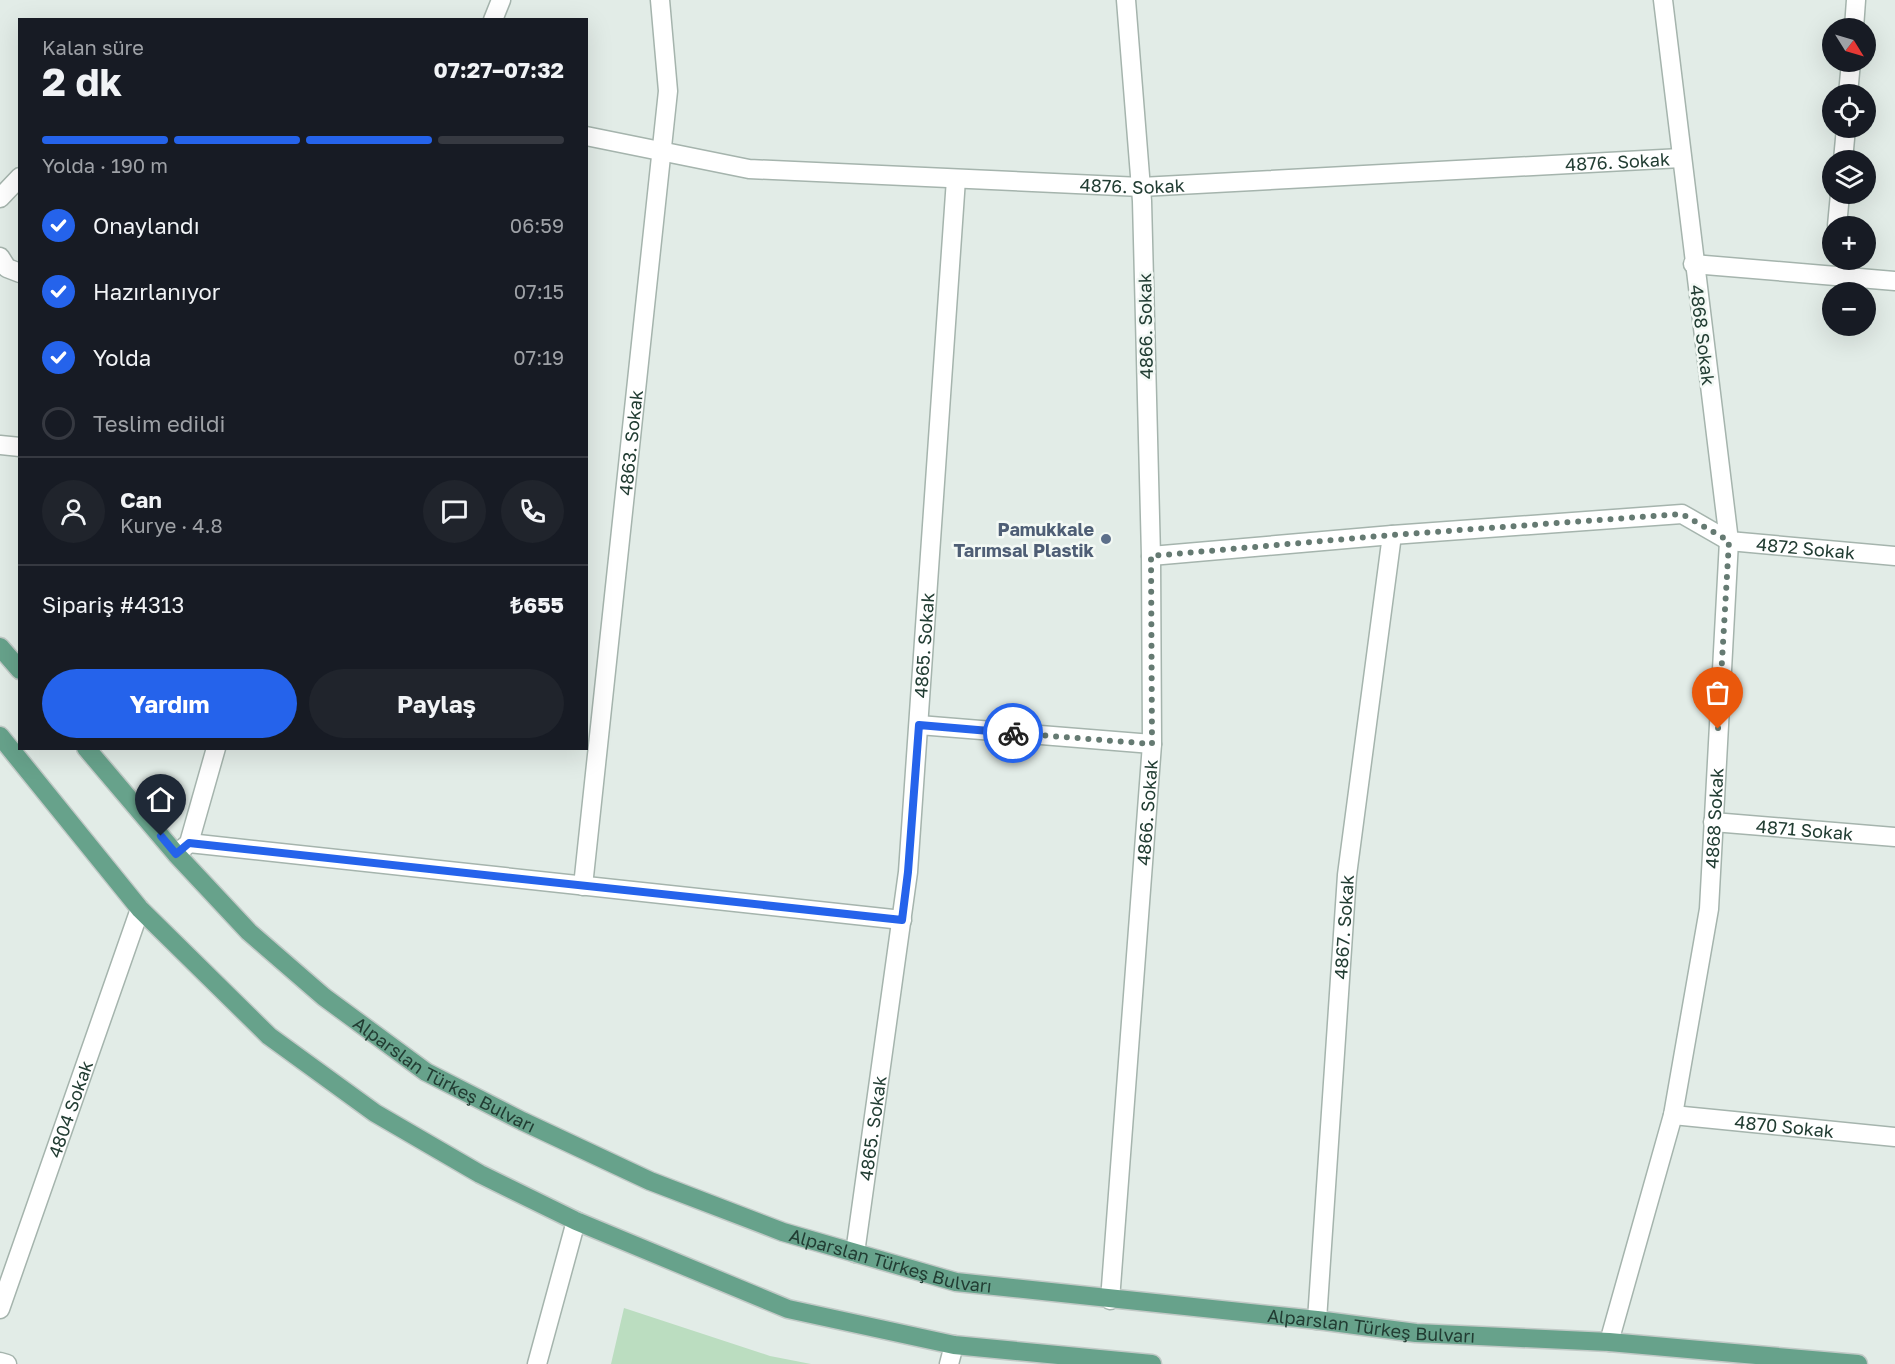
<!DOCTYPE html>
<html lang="tr">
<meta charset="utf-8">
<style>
:root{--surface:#171b24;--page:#20242c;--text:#f1f3f6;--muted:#9ea1a6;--line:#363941;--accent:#2563eb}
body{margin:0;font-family:"Golos Text",sans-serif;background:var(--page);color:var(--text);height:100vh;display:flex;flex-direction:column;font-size:22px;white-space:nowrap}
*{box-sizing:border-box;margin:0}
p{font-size:20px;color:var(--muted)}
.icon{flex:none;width:33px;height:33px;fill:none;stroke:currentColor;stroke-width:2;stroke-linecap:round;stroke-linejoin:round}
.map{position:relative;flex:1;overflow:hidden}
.sheet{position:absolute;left:18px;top:18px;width:570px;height:732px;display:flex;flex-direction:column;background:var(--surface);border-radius:0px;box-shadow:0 6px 24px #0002}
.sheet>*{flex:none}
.needle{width:39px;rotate:127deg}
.tools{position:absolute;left:1822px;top:18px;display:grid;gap:12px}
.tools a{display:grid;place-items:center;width:54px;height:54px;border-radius:50%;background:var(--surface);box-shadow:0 6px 24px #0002;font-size:30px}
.pin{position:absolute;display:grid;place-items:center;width:51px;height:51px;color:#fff;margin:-62px -26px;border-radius:50% 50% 50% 0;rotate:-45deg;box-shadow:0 0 6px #0007}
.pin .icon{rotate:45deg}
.courier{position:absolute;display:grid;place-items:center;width:60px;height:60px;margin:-30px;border:4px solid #2563eb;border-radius:50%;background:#fff;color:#222;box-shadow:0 2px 8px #0007}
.summary em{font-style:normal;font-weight:700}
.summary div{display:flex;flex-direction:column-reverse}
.summary{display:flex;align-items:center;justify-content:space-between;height:102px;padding:0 24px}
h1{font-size:39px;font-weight:700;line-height:45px}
.bar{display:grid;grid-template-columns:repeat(4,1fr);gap:9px 6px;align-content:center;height:72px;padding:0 24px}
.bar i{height:8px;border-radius:4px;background:var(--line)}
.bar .on{background:var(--accent)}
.bar p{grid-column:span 4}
.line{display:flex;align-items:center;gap:15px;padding:0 24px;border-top:2px solid var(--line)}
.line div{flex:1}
.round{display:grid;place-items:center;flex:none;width:63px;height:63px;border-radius:32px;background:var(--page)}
ol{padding:0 24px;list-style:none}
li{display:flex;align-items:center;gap:18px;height:66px}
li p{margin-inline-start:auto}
li .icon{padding:6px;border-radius:50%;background:var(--accent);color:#fff;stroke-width:4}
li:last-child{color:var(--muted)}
li i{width:33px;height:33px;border:3px solid var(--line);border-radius:50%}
.primary-button{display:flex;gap:12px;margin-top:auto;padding:12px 24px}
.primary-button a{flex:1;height:69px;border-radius:36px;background:var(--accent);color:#fff;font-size:24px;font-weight:700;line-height:69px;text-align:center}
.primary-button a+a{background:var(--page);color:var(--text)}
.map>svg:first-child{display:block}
.green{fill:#bbddc0}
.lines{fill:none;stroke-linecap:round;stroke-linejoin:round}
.minor-casing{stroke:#a5b4ad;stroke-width:21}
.major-casing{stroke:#c1c9c6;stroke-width:21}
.minor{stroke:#fff;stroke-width:18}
.major{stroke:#67a28b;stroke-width:18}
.done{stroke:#657a72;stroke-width:6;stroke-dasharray:0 10.8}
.route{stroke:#2563eb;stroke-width:8}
.service-dot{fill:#5c6f8a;stroke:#f3f9f5;stroke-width:2}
.labels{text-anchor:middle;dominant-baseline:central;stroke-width:5;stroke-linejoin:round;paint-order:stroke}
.street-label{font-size:18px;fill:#223d33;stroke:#f3f9f5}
.service-label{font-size:18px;font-weight:bold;fill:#4e5e75;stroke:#f3f9f5;text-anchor:end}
</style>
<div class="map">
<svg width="1895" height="1364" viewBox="0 0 1895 1364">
<rect width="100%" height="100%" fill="#e2ece7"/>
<!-- green -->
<path class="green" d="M624,1308L770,1356L811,1364H611Z"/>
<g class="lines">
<!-- minor casing -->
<g class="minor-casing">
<g id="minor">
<path d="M493,20L501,0"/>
<path d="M1854,28L1856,0"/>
<path d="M1848,94L1851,62"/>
<path id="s1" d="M586,136L749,169L1141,187L1681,158"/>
<path d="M1843,160L1846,128"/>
<path d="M0,198L20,177"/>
<path d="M1837,226L1840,194"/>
<path d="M0,257L7,268L20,273"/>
<path d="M1693,264L1895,281"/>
<path d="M0,445L20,447"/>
<path id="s2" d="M1151,556L1392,535L1682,514L1729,541L1895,556"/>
<path d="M919,725L1152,744"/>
<path id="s3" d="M1713,822L1895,837"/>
<path d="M189,843L902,920"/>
<path d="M180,851L189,843L216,748"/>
<path id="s4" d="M583,886L668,91L660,0"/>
<path id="s5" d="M1673,1115L1895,1137"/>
<path id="s6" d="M855,1253L908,872L956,179"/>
<path id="s7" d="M1110,1300L1152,744L1151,556L1142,201L1126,0"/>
<path id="s8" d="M0,1309L140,909"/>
<path id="s9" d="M1317,1320L1347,875L1392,535"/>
<path id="s10" d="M1609,1342L1673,1115L1709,909L1729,541L1663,0"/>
<path d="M0,1362L7,1364"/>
<path d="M537,1364L576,1221"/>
<path d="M949,1364L954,1345"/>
</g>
</g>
<!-- major casing -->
<g class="major-casing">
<g id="major">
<path d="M0,647L20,670"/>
<path d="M0,736L140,909L269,1036L375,1113L480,1174L576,1221L788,1309L954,1345L1152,1364"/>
<path id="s11" d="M86,748L176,854L249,932L324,997L426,1072L522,1121L650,1181L783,1232L956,1282L1317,1320L1416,1333L1609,1342L1858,1364"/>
</g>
</g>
<!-- minor -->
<use href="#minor" class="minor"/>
<!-- major -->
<use href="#major" class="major"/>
</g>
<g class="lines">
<!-- done -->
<path class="done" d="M1013,733L1152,744L1151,556L1392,535L1682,514L1729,541L1718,729"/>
<!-- route -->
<path class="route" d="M161,836L176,854L189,843L902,920L908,872L919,725L1013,733"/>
</g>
<!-- markers -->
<circle class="service-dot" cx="1106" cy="539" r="6"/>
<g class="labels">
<!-- street labels -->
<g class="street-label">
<text stroke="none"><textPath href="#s1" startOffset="1036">4876. Sokak</textPath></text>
<text stroke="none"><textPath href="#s1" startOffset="550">4876. Sokak</textPath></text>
<text transform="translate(1145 326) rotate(-91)">4866. Sokak</text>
<text transform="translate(1703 335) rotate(83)">4868 Sokak</text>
<text stroke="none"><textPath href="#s4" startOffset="446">4863. Sokak</textPath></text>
<text stroke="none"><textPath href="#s2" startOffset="664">4872 Sokak</textPath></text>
<text stroke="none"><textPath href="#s6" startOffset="612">4865. Sokak</textPath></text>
<text stroke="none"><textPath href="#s7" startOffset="489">4866. Sokak</textPath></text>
<text stroke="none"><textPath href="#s10" startOffset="536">4868 Sokak</textPath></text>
<text stroke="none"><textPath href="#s3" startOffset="92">4871 Sokak</textPath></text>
<text stroke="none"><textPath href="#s9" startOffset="394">4867. Sokak</textPath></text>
<text stroke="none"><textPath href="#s11" startOffset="489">Alparslan Türkeş Bulvarı</textPath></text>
<text stroke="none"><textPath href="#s8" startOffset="212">4804 Sokak</textPath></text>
<text stroke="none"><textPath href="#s5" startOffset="112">4870 Sokak</textPath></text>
<text stroke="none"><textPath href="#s6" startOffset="126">4865. Sokak</textPath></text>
<text stroke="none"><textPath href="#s11" startOffset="975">Alparslan Türkeş Bulvarı</textPath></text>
<text stroke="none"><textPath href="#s11" startOffset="1461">Alparslan Türkeş Bulvarı</textPath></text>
</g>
<!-- service labels -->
<g class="service-label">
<text x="1094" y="529">Pamukkale<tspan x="1094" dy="21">Tarımsal Plastik</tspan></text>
</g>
</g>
</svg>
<div class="tools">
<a><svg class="needle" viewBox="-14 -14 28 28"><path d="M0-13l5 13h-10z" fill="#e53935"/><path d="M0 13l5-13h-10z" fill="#9ea1a6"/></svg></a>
<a><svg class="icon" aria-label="locate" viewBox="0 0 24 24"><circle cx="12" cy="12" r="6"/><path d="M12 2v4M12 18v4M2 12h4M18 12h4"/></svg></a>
<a><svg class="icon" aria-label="layers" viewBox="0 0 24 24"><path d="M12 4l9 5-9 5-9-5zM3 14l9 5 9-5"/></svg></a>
<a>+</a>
<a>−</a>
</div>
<div class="pin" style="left:1718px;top:729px;background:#ea580c"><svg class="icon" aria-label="bag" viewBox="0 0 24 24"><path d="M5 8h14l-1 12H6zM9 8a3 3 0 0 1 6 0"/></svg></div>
<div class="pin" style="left:161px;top:836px;background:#1f2937"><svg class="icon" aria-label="home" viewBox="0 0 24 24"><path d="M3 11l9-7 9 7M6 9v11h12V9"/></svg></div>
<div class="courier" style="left:1013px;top:733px"><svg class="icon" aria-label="bike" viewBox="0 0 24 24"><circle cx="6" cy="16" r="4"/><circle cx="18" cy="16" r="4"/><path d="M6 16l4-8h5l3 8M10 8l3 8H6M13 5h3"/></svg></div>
<section class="sheet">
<div class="summary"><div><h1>2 dk</h1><p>Kalan süre</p></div><em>07:27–07:32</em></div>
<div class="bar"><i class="on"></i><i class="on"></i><i class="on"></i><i></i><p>Yolda · 190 m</p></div>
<ol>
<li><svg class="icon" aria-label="check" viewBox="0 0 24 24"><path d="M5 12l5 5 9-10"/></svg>Onaylandı<p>06:59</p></li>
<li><svg class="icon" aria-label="check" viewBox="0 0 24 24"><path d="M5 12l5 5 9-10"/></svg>Hazırlanıyor<p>07:15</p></li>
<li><svg class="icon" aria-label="check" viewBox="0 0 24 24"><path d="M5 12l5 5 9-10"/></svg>Yolda<p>07:19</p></li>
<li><i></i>Teslim edildi</li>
</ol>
<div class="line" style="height:108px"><a class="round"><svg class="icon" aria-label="person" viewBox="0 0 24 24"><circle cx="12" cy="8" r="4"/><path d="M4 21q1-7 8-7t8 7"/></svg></a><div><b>Can</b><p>Kurye · 4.8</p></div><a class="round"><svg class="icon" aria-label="chat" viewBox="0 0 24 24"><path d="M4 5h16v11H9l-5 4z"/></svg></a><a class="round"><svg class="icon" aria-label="phone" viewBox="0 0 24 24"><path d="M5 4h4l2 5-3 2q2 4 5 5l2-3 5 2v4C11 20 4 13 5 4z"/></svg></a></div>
<div class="line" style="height:78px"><div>Sipariş #4313</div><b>₺655</b></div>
<div class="primary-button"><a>Yardım</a><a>Paylaş</a></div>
</section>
</div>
